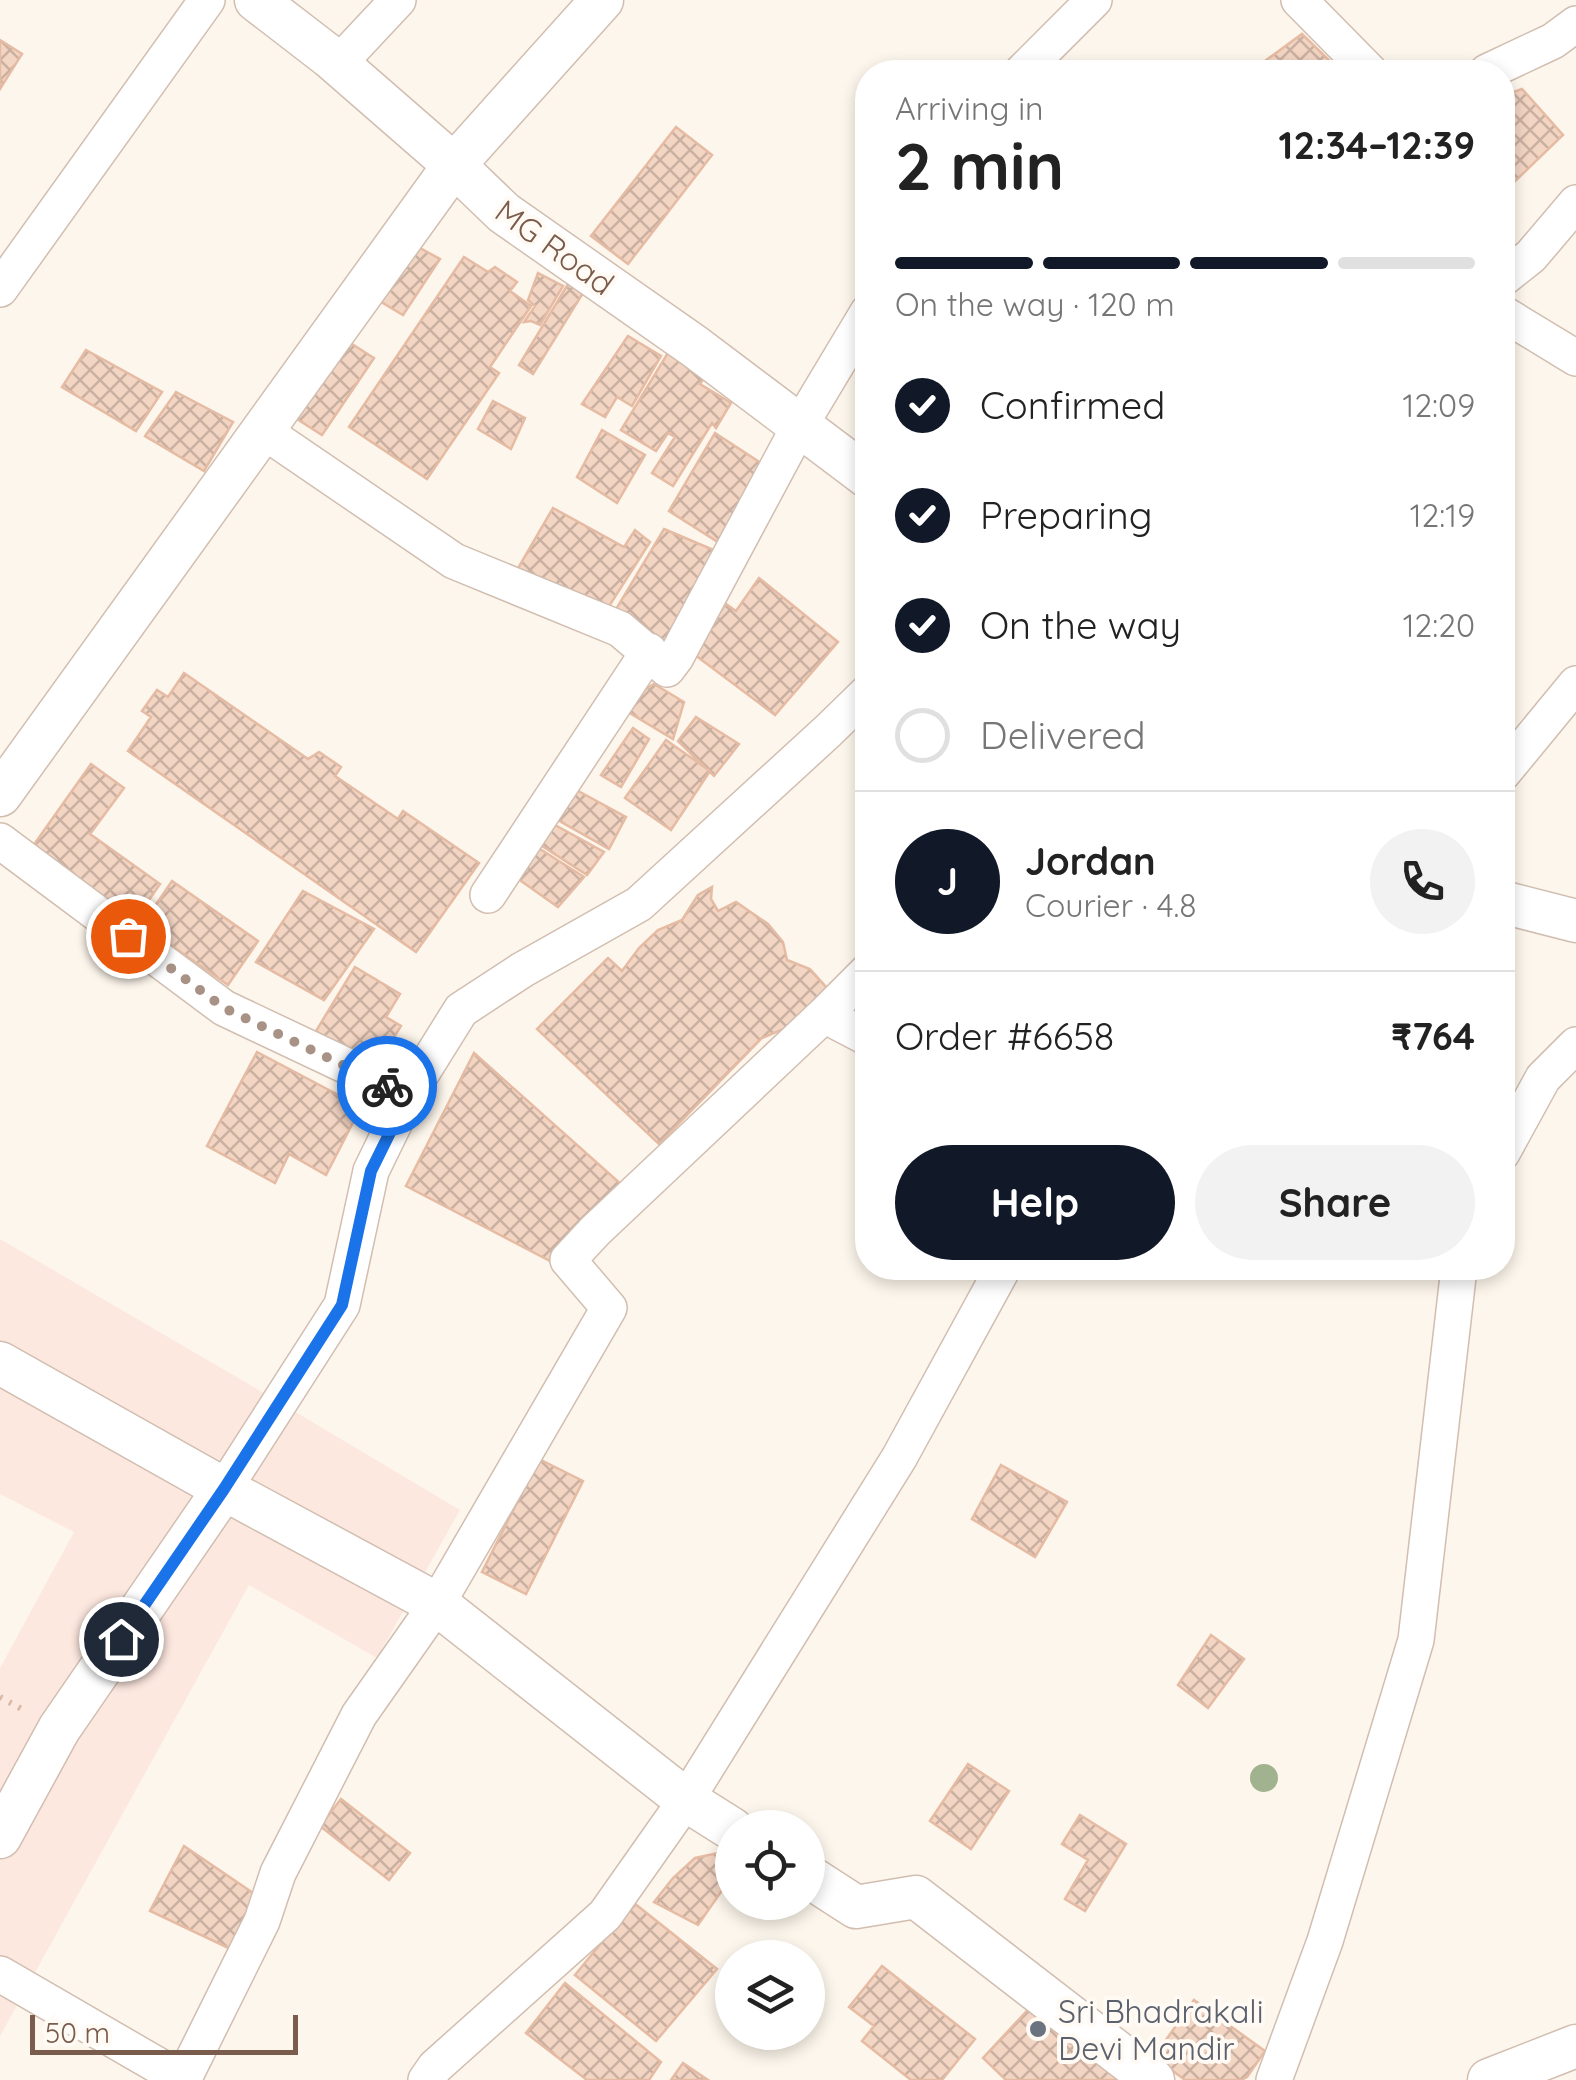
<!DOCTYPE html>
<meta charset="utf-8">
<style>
:root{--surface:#fff;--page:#f2f2f2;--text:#222;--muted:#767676;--line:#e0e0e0;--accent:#111827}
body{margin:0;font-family:Quicksand,sans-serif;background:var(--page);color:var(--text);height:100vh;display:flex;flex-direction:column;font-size:38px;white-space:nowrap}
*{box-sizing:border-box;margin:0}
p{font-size:32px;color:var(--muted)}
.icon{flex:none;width:55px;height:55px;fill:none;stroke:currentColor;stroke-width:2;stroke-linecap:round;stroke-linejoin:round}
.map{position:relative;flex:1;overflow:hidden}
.panel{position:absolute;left:855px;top:60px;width:660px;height:1220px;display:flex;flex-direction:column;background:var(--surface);border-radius:40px;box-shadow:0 5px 15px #0003}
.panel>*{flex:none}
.buttons{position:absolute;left:715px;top:1810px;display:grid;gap:20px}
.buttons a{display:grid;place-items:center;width:110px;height:110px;border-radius:50%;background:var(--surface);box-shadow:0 5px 15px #0003;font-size:50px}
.scale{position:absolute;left:30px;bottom:25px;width:268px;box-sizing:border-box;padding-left:10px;border:5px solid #7a5c4d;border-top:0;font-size:28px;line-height:35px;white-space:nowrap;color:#7a5c4d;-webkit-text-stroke:8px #fffaf3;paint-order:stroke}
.pin{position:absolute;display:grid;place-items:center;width:85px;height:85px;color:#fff;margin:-42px;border:5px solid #fff;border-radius:50%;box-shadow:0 2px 10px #0007}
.courier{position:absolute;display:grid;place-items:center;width:100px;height:100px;margin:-50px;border:8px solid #1a73e8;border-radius:50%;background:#fff;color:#222;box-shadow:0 2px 12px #0007}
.summary em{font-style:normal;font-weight:700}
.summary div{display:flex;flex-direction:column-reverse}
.summary{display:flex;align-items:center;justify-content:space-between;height:170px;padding:0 40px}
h1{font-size:65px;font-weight:700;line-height:75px}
.bar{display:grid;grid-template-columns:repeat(4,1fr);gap:15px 10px;align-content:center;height:120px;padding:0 40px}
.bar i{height:12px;border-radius:8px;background:var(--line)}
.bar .current{background:var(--accent)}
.bar p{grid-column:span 4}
.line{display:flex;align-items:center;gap:25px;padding:0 40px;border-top:2px solid var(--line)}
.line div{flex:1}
.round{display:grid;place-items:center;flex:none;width:105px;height:105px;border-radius:52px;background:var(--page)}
ol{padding:0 40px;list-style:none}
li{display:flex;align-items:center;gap:30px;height:110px}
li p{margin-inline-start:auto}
li .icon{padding:10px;border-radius:50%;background:var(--accent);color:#fff;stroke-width:4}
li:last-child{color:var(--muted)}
li i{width:55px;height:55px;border:5px solid var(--line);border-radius:50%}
.primary-button{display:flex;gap:20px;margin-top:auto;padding:20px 40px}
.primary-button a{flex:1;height:115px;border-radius:60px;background:var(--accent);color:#fff;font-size:40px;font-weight:700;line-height:115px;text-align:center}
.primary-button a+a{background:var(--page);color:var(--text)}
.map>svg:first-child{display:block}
.commercial{fill:#fde8e0}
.building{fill:url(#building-cross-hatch);stroke:#e6bba3;stroke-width:2.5}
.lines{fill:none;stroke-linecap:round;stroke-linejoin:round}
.minor-casing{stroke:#d1beb0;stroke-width:38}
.tertiary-casing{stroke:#d1beb0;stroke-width:45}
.path{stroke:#d9b8a5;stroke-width:6;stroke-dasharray:2.5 8;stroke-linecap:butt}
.minor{stroke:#fff;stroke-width:35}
.tertiary{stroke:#fff;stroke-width:42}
.tree{fill:#a0b28e}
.done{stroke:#a89285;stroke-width:10;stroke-dasharray:0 18}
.route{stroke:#1a73e8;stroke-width:12}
.worship-dot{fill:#6b7280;stroke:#fffaf3;stroke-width:4}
.labels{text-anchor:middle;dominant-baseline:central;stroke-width:8;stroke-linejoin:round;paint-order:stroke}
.street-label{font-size:32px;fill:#7a5c4d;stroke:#fffaf3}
.worship-label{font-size:32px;fill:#5b616d;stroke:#fffaf3;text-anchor:start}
</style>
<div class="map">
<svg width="1576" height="2080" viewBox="0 0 1576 2080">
<defs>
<pattern id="building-cross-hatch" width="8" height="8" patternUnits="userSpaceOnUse" patternTransform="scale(2.5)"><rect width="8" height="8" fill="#f3d5c3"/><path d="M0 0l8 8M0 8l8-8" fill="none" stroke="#cab0a1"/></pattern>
</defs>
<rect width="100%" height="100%" fill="#fdf6ec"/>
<!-- commercial -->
<path class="commercial" d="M0,1239L252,1386L460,1510L377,1658L249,1585L0,2036V1668L74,1532L0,1494Z"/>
<!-- building -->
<path class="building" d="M1302,34L1341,72H1250Z
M0,40L22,54L0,89Z
M1522,89L1563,135L1509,187L1502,184V96Z
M676,127L712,155L628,264L591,236Z
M409,242L440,259L403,315L373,297Z
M464,257L488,272L495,267L517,282L510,291L531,306L490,367L499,373L427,479L349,427Z
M538,273L563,286L540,325L531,321L524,322L535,306L528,300Z
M568,284L583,293L533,374L519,365Z
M628,336L661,356L632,406L617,397L605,417L582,404Z
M341,337L374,358L322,435L289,414Z
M674,343L712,366L700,384L731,403L716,428L712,423L673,486L652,473L675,437L668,433L656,451L621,430Z
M86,350L162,392L136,431L62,387Z
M176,392L233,422L204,471L145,436Z
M493,401L525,418L511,449L478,429Z
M602,430L645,455L617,503L577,477Z
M715,433L770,469L724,546L669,511Z
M553,508L624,547L635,530L650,542L606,611L517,570Z
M664,529L721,553L664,644L612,616Z
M759,578L838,642L775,715L691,652L726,604L736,611Z
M184,673L308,759L319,752L341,767L335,776L398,819L403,811L479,863L416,952L128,751L151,717L142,711L157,690L168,697Z
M654,684L684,702L673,739L618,706Z
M696,717L739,744L714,776L678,741Z
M633,728L649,739L621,787L601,775Z
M666,740L710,771L671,830L625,798Z
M91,764L124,788L90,834L160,884L135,920L33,846Z
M569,786L626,817L609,849L549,815Z
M544,819L604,852L587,875L533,840Z
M529,842L584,877L558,907L511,874Z
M172,881L258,941L228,985L142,925Z
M712,887L711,899L718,911L736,902L768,924L783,942L787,960L810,969L827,988L793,1025L762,1038L659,1144L537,1029L608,958L622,971L639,948L658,930L682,920L698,895Z
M303,891L374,929L324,1000L256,962Z
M355,967L400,994L386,1017L401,1026L375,1068L316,1031Z
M257,1052L361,1107L326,1175L289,1154L275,1183L207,1146Z
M474,1053L622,1185L550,1261L406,1186Z
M539,1459L583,1481L526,1594L482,1572Z
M1001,1465L1067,1502L1035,1557L972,1519Z
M1211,1635L1244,1659L1208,1708L1178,1685Z
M968,1764L1009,1791L971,1849L930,1821Z
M341,1799L410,1853L389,1880L320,1826Z
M1080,1815L1126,1844L1085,1911L1065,1899L1088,1860L1062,1844Z
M184,1846L259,1897L237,1952L150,1911Z
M718,1853L732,1860V1876L698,1925L654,1902L673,1878L695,1858Z
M634,1903L717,1969L656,2041L575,1975Z
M882,1966L975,2039L942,2080H911L862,2041L874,2026L849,2007Z
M565,1983L661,2062L649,2080H587L526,2033Z
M1194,2000L1265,2051L1247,2077L1241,2080H1185L1154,2057Z
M1036,2001L1120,2080H1006L983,2058Z
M683,2063L708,2080H671Z"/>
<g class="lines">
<!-- minor casing -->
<g class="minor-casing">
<path id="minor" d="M1299,0L1370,72
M338,64L398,0
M1022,72L1094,0
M1487,72L1553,41L1576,24
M1502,279L1531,256L1576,203
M0,289L207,0
M1502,313L1576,358
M262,430L454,561L620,629L667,669L676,657L799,427L868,312
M1502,774L1576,684
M0,841L224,1008L408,1095
M488,895L649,651
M824,1015L868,1038
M1502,1153L1543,1078L1576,1045
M224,1489L342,1305L371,1171L408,1095L461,1010L522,970L639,904L828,731L868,692
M0,1974L183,2080
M183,2080L262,1921L278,1873L359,1715L437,1604L609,1308L568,1260L595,1231L824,1015L868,971
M426,2080L435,2067L605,1915L686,1800L899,1458L1003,1268
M1274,2080L1325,1941L1416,1640L1459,1268"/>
</g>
<!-- tertiary casing -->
<g class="tertiary-casing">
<path id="tertiary" d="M256,0L330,57L454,165L504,213L694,346L868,477
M0,795L454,165L602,0
M1502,902L1576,921
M0,1363L224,1489L437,1604L686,1800L732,1829
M0,1837L59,1729L224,1489
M808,1876L856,1907L916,1897L1153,2080
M1489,2080L1576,2046"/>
</g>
<!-- path -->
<path class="path" d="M0,1697L27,1712"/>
<!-- minor -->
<use href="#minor" class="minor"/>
<!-- tertiary -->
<use href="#tertiary" class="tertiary"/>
</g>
<!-- trees -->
<circle class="tree" cx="1264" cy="1778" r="14"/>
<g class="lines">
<!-- done -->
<path class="done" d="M128,936L224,1008L387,1086"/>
<!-- route -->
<path class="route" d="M121,1639L224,1489L342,1305L371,1171L408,1096L387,1086"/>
</g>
<!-- markers -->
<circle class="worship-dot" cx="1038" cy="2029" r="10"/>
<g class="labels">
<!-- street labels -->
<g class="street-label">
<text transform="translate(555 247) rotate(36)">MG Road</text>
</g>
<!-- worship labels -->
<g class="worship-label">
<text x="1058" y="2011">Sri Bhadrakali<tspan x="1058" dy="37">Devi Mandir</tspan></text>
</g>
</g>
</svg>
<div class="buttons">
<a><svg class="icon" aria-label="locate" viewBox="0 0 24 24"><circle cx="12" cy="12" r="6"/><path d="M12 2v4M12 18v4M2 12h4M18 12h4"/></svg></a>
<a><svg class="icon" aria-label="layers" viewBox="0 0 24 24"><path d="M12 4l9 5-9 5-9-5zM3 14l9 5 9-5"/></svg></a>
</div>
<div class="scale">50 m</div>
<div class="pin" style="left:128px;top:936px;background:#ea580c"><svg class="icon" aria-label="bag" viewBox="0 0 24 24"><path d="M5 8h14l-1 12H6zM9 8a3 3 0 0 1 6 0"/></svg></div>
<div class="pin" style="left:121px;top:1639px;background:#1f2937"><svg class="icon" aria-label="home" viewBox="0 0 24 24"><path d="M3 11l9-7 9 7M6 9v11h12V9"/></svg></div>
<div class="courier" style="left:387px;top:1086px"><svg class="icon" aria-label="bike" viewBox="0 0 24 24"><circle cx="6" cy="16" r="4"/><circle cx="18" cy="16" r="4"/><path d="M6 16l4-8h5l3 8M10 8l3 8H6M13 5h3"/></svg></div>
<section class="panel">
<div class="summary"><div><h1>2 min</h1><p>Arriving in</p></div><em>12:34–12:39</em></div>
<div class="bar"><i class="current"></i><i class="current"></i><i class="current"></i><i></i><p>On the way · 120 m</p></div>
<ol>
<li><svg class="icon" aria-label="check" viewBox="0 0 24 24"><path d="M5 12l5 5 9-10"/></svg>Confirmed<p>12:09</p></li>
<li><svg class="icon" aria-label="check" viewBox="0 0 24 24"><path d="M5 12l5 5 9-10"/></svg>Preparing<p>12:19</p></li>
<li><svg class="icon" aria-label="check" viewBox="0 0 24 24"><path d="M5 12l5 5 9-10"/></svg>On the way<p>12:20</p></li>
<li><i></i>Delivered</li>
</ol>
<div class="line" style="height:180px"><b class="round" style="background:var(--accent);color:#fff">J</b><div><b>Jordan</b><p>Courier · 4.8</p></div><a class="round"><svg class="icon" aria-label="phone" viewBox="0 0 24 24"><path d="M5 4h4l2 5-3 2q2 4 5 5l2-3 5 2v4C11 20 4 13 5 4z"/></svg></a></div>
<div class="line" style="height:130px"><div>Order #6658</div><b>₹764</b></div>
<div class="primary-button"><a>Help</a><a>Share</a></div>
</section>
</div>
